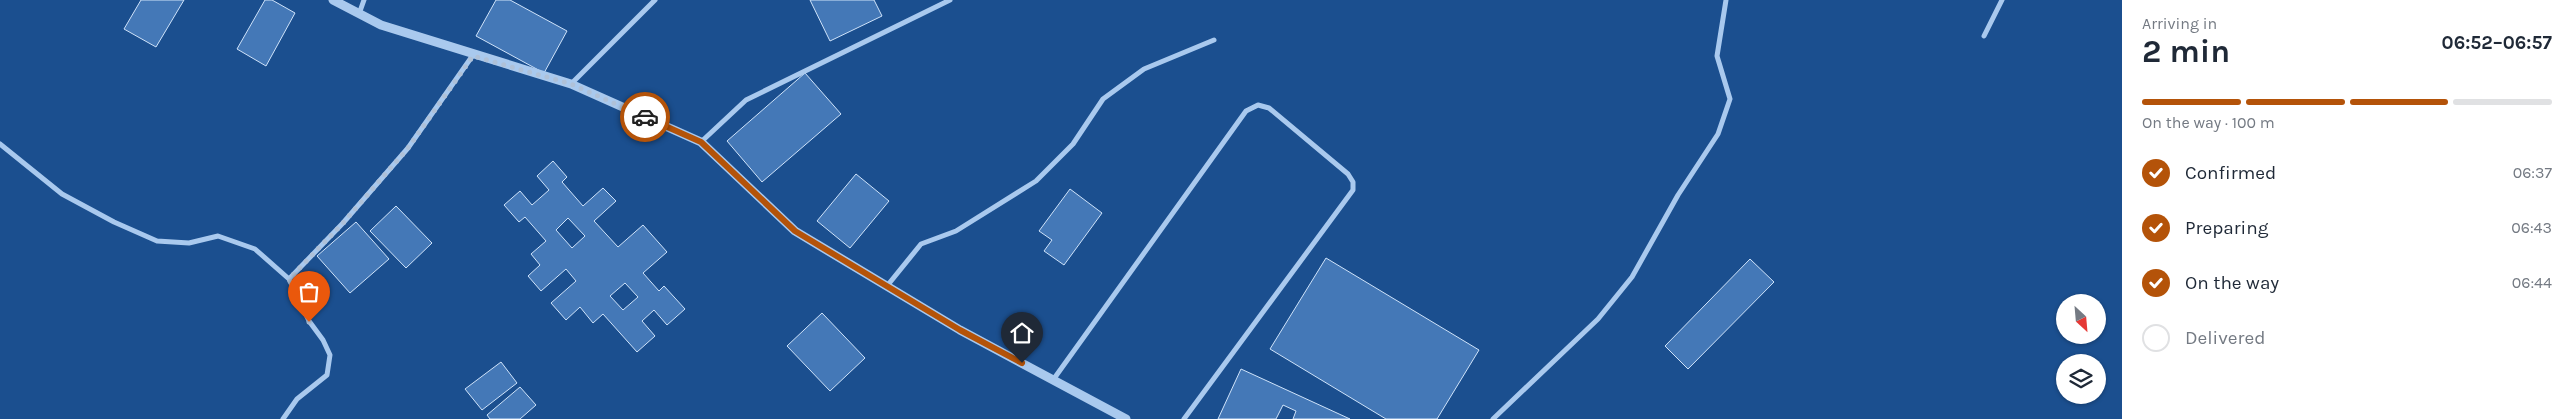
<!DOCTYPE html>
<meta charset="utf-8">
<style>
:root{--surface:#fff;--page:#f2f2f3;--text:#1f2937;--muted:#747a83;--line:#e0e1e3;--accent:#b45309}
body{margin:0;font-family:Karla,sans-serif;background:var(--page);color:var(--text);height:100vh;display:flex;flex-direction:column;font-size:19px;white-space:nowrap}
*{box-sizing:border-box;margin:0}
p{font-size:16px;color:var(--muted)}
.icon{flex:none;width:28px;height:28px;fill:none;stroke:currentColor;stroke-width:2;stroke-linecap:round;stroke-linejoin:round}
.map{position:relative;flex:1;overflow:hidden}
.details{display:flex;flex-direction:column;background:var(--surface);width:450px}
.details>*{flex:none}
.needle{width:32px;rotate:154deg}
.controls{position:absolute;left:2056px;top:294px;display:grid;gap:10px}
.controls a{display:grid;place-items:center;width:50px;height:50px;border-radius:50%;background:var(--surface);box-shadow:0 1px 4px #0004;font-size:25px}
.pin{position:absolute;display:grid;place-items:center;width:42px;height:42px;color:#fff;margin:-51px -21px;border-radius:50% 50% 50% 0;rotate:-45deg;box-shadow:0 0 5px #0007}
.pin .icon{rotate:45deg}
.courier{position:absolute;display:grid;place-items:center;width:50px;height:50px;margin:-25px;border:4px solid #b45309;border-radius:50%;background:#fff;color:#222;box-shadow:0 1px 6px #0007}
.headline em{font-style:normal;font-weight:700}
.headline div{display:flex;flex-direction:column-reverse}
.headline{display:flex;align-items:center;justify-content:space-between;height:85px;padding:0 20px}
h1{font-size:32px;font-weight:700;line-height:38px}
.bar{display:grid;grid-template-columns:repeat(4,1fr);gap:8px 5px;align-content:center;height:60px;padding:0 20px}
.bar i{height:6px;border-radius:4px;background:var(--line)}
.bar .active{background:var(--accent)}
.bar p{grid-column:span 4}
ol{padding:0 20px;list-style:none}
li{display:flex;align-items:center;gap:15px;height:55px}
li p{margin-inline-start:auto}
li .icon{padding:5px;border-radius:50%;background:var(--accent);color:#fff;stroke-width:4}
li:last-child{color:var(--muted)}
li i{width:28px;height:28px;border:2px solid var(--line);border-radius:50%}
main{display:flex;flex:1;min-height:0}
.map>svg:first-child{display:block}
.building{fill:#4478b7;stroke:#cfe3fa;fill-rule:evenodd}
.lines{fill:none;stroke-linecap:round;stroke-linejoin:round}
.minor{stroke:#a9c9ee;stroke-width:5}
.tertiary{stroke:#a9c9ee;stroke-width:9}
.done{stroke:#afc1d8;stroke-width:5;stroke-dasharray:0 9}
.route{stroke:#b45309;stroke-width:6}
</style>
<main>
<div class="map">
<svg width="2122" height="419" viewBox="0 0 2122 419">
<rect width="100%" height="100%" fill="#1b4f8f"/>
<!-- building -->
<path class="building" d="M141,0H184L156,47L124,29Z
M265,0H272L295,13L266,66L237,49Z
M496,0H510L567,31L544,73L476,36Z
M810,0H874L882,16L830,41Z
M805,73L841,114L762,182L727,141Z
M553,161L567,177L562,182L583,206L603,188L616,201L594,221L618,247L643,225L667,252L643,273L659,291L664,286L685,309L667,325L654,310L642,321L655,336L637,352L603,314L593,323L580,307L566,320L551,303L576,281L566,269L541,291L528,276L540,265L531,254L546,241L525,217L519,222L504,205L520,191L532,205L549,190L537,176ZM568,218L585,236L572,248L556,230ZM625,283L638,297L623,310L610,296Z
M856,174L889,201L850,248L817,221Z
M1070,189L1102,213L1064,265L1044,251L1052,240L1039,231Z
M396,206L432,243L406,268L370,231Z
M356,222L389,259L350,293L317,256Z
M1326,258L1479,350L1437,419H1386L1270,349Z
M1750,259L1774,282L1688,369L1665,346Z
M822,313L865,358L830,391L787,346Z
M501,362L517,383L482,410L465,389Z
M1241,369L1350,419H1293L1296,411L1283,405L1276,419H1218Z
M520,387L536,405L520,419H490L487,415Z"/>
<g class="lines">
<!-- minor -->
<path class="minor" d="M359,14L364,0
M1984,36L2002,0
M571,84L655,0
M701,142L746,100L950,0
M0,144L62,194L114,222L157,241L189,243L218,236L255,249L289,279
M887,286L921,244L956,231L1036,181L1073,144L1103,99L1144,69L1214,40
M1053,380L1246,111L1258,105L1269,108L1348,174L1353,182V190L1184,419
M283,419L297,399L327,375L330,355L323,340L309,321L289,279L343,223L408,148L473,55
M1493,419L1598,319L1632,277L1678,195L1718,134L1730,99L1717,56L1726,0"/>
<!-- tertiary -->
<path class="tertiary" d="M333,0L381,25L571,84L701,142L795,231L960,330L1126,419"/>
</g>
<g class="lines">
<!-- done -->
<path class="done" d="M309,322L289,279L343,223L408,148L473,56L571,84L645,117"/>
<!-- route -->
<path class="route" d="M645,117L701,142L795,231L960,330L1022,363"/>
</g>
</svg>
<div class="controls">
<a><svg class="needle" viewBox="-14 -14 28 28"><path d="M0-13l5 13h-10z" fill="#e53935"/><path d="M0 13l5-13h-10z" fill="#747a83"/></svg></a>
<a><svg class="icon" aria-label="layers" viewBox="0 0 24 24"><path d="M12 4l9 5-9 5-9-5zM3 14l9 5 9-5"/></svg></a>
</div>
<div class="pin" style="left:309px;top:322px;background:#ea580c"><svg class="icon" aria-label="bag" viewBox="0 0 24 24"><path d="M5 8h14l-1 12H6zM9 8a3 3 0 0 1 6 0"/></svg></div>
<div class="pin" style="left:1022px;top:363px;background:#1f2937"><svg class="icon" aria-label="home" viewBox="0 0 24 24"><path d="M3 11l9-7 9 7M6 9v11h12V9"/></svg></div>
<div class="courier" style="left:645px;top:117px"><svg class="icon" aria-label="car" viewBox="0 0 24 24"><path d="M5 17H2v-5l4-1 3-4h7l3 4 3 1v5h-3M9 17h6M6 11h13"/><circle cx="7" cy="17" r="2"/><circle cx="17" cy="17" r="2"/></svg></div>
</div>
<section class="details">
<div class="headline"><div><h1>2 min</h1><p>Arriving in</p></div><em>06:52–06:57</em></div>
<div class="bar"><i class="active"></i><i class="active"></i><i class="active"></i><i></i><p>On the way · 100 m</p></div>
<ol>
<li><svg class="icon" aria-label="check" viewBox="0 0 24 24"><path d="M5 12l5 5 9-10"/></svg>Confirmed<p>06:37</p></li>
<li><svg class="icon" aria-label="check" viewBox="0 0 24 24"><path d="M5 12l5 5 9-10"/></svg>Preparing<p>06:43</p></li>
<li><svg class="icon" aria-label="check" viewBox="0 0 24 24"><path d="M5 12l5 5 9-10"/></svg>On the way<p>06:44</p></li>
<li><i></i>Delivered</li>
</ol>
</section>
</main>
